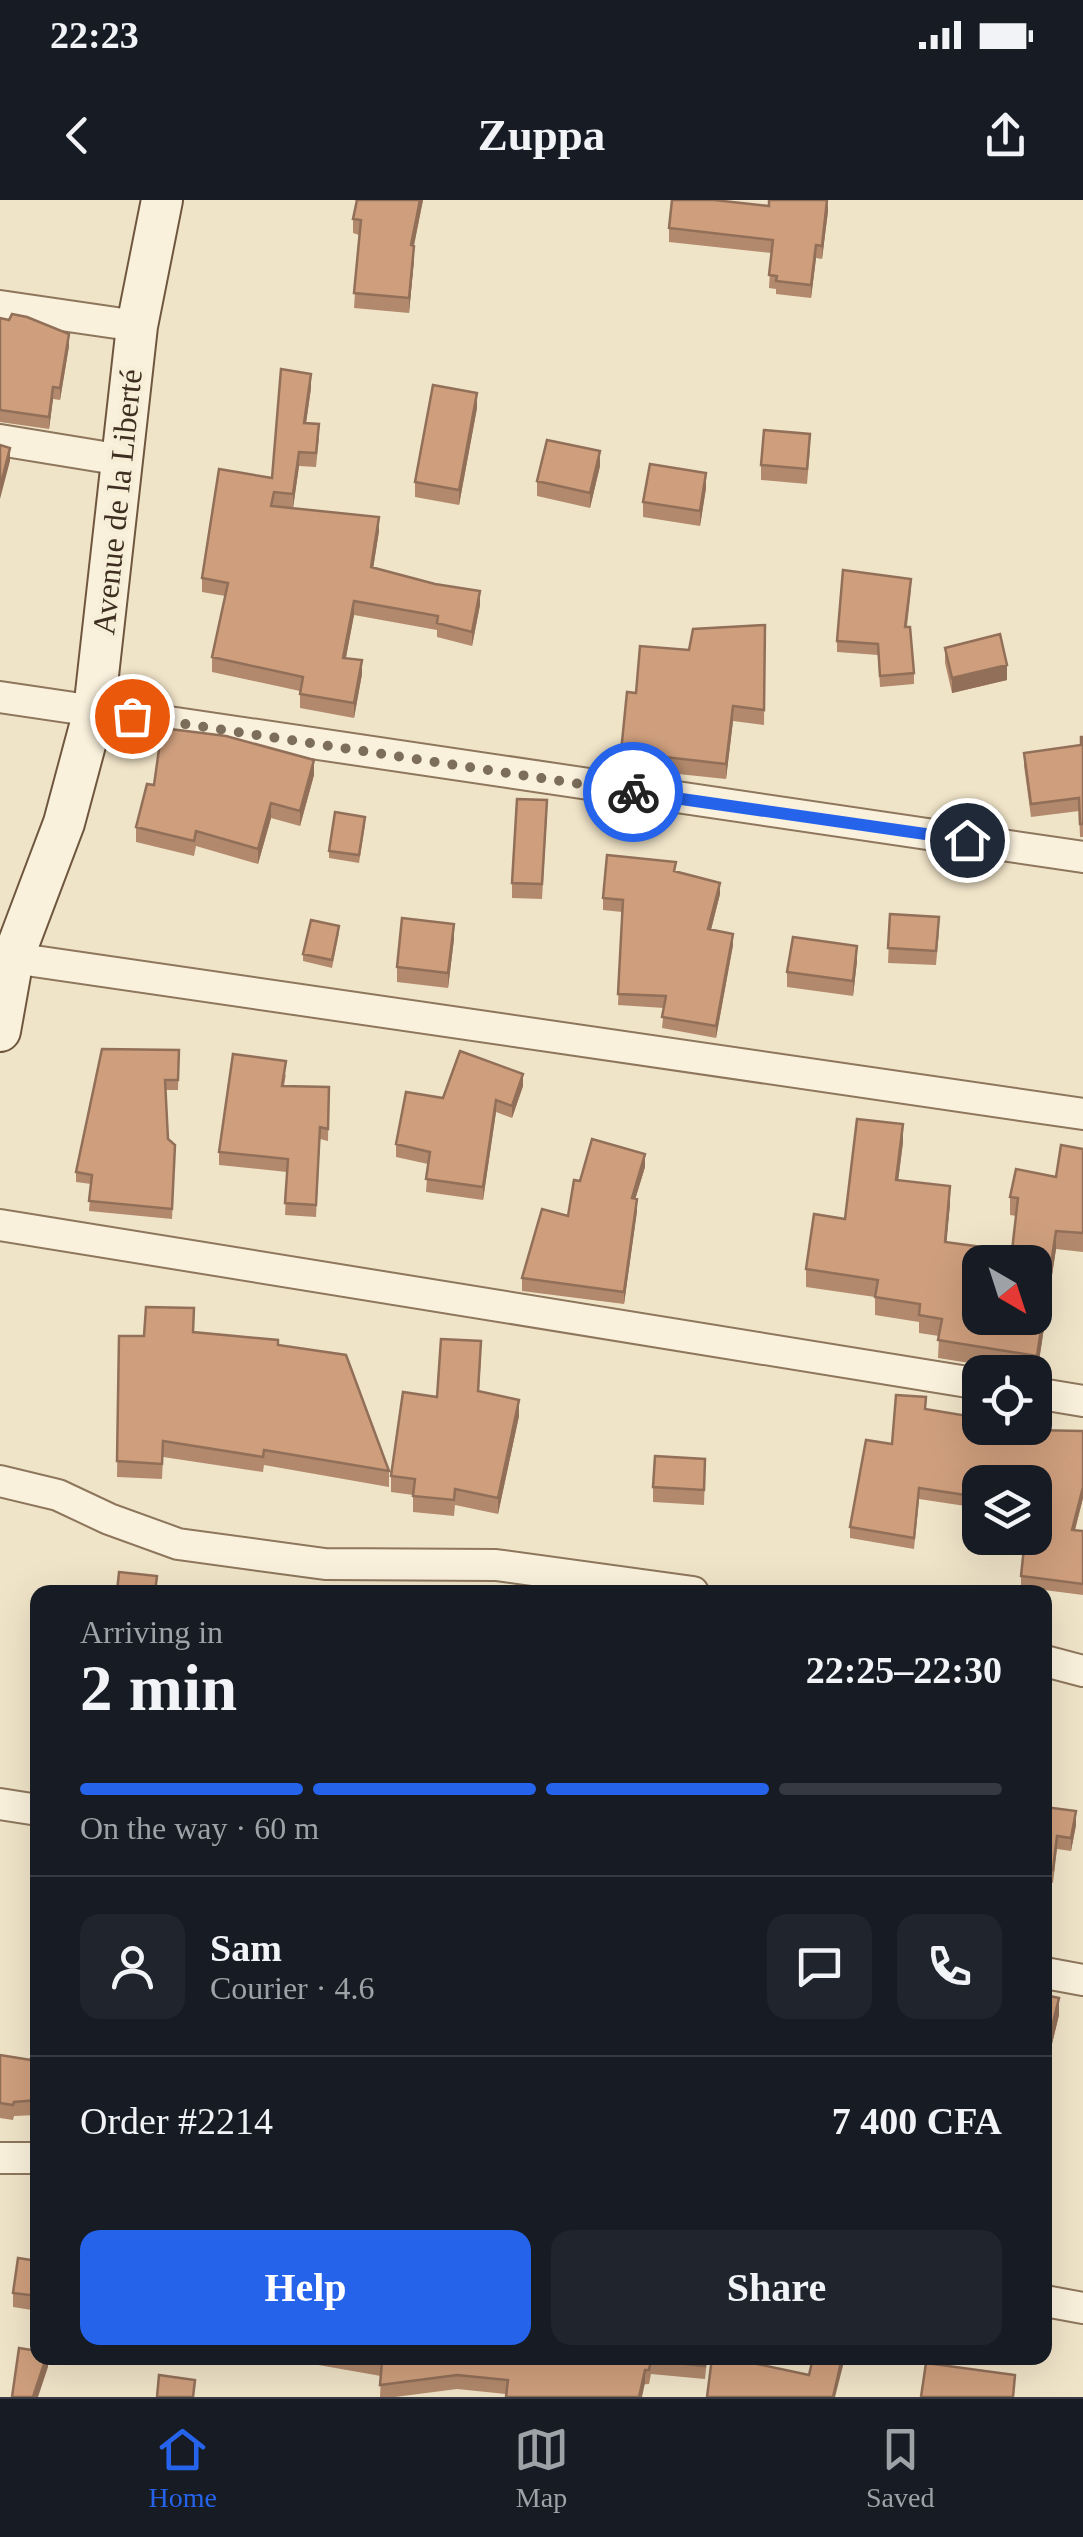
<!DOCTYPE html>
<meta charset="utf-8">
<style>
:root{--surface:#171b24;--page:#20242c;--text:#f1f3f6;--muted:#9ea1a6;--line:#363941;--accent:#2563eb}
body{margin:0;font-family:Georgia,serif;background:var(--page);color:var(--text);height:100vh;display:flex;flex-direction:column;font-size:38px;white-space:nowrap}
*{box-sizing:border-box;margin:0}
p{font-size:32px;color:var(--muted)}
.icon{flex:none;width:55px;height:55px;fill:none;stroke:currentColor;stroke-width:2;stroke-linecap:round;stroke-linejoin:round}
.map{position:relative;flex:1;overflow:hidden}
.side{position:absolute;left:30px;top:1385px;width:1022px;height:780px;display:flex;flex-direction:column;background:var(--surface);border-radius:20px;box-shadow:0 10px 40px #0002}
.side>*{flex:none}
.needle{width:65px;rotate:141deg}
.controls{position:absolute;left:962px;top:1045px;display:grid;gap:20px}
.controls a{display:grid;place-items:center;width:90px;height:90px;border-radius:20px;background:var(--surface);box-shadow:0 10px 40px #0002;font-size:50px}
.pin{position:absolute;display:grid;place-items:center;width:85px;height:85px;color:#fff;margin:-42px;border:5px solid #fff;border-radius:50%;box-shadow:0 2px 10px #0007}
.courier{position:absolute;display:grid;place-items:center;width:100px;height:100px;margin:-50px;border:8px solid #2563eb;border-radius:50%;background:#fff;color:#222;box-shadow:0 2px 12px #0007}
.summary em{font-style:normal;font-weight:700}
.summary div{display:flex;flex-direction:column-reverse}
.summary{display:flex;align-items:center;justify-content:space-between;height:170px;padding:0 50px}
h1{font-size:65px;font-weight:700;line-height:75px}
.bar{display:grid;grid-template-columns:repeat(4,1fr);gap:15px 10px;align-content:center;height:120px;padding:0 50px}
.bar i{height:12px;border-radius:8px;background:var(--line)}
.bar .current{background:var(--accent)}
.bar p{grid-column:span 4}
.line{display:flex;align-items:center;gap:25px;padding:0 50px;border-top:2px solid var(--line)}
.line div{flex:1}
.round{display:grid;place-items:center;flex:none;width:105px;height:105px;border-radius:20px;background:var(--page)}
.primary-button{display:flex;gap:20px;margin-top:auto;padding:20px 50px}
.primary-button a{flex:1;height:115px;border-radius:20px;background:var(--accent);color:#fff;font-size:40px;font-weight:700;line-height:115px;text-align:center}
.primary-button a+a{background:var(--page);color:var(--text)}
.status{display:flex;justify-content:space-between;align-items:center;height:70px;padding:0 50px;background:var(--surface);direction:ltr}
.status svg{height:28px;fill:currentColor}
header{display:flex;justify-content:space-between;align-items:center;height:130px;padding:0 50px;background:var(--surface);font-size:45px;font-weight:700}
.tab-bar{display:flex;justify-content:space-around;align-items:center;height:140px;border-top:2px solid var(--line);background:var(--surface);font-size:28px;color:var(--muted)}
.tab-bar a{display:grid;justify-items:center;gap:5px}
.tab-bar .current{color:var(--accent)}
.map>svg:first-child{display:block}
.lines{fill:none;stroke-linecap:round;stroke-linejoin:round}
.street-casing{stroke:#8d765c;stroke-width:34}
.secondary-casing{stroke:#6f573f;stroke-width:44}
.street{stroke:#faf1dc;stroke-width:30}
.secondary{stroke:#faf1dc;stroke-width:40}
.wall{fill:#b2896c}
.shaded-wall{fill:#916f58}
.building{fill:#cf9f7d;stroke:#916f58;stroke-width:2.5;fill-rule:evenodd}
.done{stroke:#7c6e5b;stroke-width:10;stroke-dasharray:0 18}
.route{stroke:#2563eb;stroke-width:12}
.labels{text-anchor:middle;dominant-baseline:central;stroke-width:9;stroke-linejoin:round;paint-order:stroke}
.street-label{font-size:32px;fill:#3d2e20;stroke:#f7eed8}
</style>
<div class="status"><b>22:23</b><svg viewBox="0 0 49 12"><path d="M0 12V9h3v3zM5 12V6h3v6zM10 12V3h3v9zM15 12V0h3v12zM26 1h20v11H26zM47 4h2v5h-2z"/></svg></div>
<header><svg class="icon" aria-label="back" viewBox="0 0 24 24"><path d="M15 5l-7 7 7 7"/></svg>Zuppa<svg class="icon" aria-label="share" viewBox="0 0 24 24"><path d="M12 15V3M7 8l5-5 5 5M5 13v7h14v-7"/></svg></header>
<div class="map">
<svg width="1083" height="2197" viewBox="0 0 1083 2197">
<rect width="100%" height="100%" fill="#f0e4c8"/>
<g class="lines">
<!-- street casing -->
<g class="street-casing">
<path id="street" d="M0,106L137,126
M0,240L122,260
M0,497L1083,657
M0,756L1083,914
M0,1025L980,1184
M1035,1193L1083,1201
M0,1281L58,1295L109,1319L178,1344L325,1364L496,1365L693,1392
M1045,1461L1083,1471
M0,1604L38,1610
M1045,1773L1083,1780
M0,1958H38
M1045,2101L1083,2108"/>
</g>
<!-- secondary casing -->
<g class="secondary-casing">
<path id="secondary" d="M0,831L13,758L64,623L94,511L137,126L162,0"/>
</g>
<!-- street -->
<use href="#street" class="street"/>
<!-- secondary -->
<use href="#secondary" class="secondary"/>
</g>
<!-- wall -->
<path class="wall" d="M354,0H423L414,45V60L409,113L354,108L359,35L353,33V19L357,1Z
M828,11L822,59L816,58L811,98L776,94V89L769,88L771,53L669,42V28Z
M0,118L69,146L60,200L53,199L49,229L0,222Z
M311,188L306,223L319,238L316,267L299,266L293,308L379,331L373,368L480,405L472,446L437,437V430L354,415L346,458L362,474L354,518L300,508V491L212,472V457L225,396L202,392V378L272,278Z
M477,208L459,305L415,297V282Z
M810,249L807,284L761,280V265Z
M600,266L590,308L537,296V281Z
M706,288L700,326L643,317V302Z
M911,390L907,427L914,473V484L880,487L878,455L837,452V441Z
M765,425L764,525L733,521L726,579L621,568V552L636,493L689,450Z
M945,448L1007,480L952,493L945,463Z
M1083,537V637H1080L1079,611L1031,617L1024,566V553L1081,545Z
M314,575L300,626L271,618L258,664L196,646L194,656L136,642V627L154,585Z
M547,615L542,699L512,698V683Z
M365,625L359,663L329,658V651Z
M676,672L720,694L711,730L733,745L716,838L662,828L664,808L618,805L622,712L603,710V698Z
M890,714L939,731L936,765L888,763Z
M339,733L332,768L303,761V754Z
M454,739L448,788L397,782V767Z
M857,761L853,796L787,787V772Z
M179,850L178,890H165L168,939L175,945L172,1019L89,1011L91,984L76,982V972Z
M286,874L284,886L329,887L328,941L320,939L316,1017L285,1015L287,972L219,965V952Z
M523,886L512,918L496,912L483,1000L426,992L428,964L396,957V944L443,898Z
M903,942L898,980L950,1004L946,1042L1012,1051L1016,1016L1010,1015V997L1056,977L1083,949V1052L1056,1049L1037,1174L1035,1172H1025L938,1158L939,1136L919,1133V1122L875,1115V1097L806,1087V1069Z
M645,967L635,999L637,1011L624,1104L522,1091V1078L568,1016L580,981Z
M194,1132L278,1145L389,1271V1287L264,1265L263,1272L163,1257L162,1279L117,1277L119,1136H144Z
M481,1157L479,1191L519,1216L498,1314L455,1305L454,1316L413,1312V1295L391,1292V1276L437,1197Z
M926,1209L986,1228V1229L1083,1231V1298L1075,1330L1083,1331V1395L1021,1387V1376L1035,1282H980V1288H975L972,1307L919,1299L914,1349L850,1338V1327L892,1244Z
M705,1274L704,1305L653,1302V1287Z
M1045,1607L1076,1625L1071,1651L1057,1649L1053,1683L1045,1682Z
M1045,1795L1059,1815L1051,1848L1045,1846Z
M38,1809V1915L14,1916L13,1920L0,1918V1855L31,1860Z
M38,2061V2111L13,2107V2093Z
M307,2158H707L705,2179L651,2174L649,2184L506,2194L457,2189L395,2197H380L381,2176L307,2163Z"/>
<!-- shaded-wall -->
<path class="shaded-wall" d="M420,0H423L411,60V45Z
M828,0V11L822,59V46Z
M816,45V58L811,98V85Z
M414,46V60L409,113V98Z
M69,134V146L60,200V188Z
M311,174V188L304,237V223Z
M53,187V199L49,229V217Z
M477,193V208L459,305V290Z
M10,248V261L0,299V287Z
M600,251V266L590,308V293Z
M299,252V266L293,308V294Z
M706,273V288L700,326V311Z
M379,317V331L371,382V367Z
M480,391V405L472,446V432Z
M354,401V415L343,472V458Z
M362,460V474L354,518V503Z
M1007,465V480L952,493V478Z
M733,506V521L726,579V564Z
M314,560V575L300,626V611Z
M271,603V618L258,664V649Z
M720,683V694L708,741V729Z
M454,724V739L448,788V773Z
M733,734V745L716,838V826Z
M857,746V761L853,796V781Z
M523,874V886L512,918V906Z
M496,900V912L483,1000V987Z
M903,924V942L896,998V980Z
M645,954V967L632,1010V998Z
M950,986V1004L945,1060V1042Z
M637,999V1011L624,1104V1092Z
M1056,1031V1049L1037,1174V1156Z
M519,1200V1216L498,1314V1298Z
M1083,1287V1298L1072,1341V1330Z
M1076,1611V1625L1071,1651V1638Z
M1059,1798V1815L1051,1848V1831Z
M46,2158H48V2167L38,2197H33Z
M842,2158H845L835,2197H833Z
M645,2170V2183L642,2197H639Z"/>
<!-- building -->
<path class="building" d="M357,0H420L411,45L414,46L409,98L354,93L361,20L353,19Z
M672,0H714L769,6V0H827L822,46L816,45L811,85L776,81L777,76L769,75L773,40L669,28Z
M12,114L27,117L69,134L60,188L53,187L49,217L0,210V118L9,120Z
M281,169L311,174L304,223L319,224L316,253L299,252L293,294L274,292L271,306L379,317L371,367L435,384L480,391L472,432L437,423L438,416L354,401L343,458L362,460L354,503L300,494L303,477L212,457L228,383L202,378L219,269L272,278Z
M433,185L477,193L459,290L415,282Z
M764,230L810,234L807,269L761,265Z
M547,240L600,251L590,293L537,281Z
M0,245L10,248L0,287Z
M650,264L706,273L700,311L643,302Z
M843,370L911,379L905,427H910L914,473L880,476L878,444L837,441Z
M765,425L764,510L733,506L726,564L621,552L627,492L636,493L640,446L689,450L693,429Z
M1000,434L1007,465L952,478L945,448Z
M162,528L226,536L314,560L300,611L271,603L258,649L196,631L194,641L136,627L147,584L154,585Z
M1081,537H1083V624H1080L1079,598L1031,604L1024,553L1081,545Z
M517,599L547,600L542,684L512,683Z
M335,612L365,617L359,655L329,651Z
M607,655L676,662L674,671L720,683L708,729L733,734L716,826L662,817L666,796L618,794L623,700L603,698Z
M890,714L939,717L936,751L888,748Z
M402,718L454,724L448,773L397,767Z
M311,720L339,726L332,760L303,754Z
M793,737L857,746L853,781L787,772Z
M102,849L179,850L178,880H165L168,939L175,945L172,1009L89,1001L92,975L76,972Z
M460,851L523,874L512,906L496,900L483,987L426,979L430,952L396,944L406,892L443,898Z
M233,854L286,861L282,886L329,887L328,929L320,927L316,1005L285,1003L288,959L219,952Z
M857,919L903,924L896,980L950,986L945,1042L1012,1051L1018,998L1010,997L1016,969L1056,977L1061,945L1083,949V1033L1056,1031L1037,1156L938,1140L942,1119L919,1115L920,1104L875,1097L878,1080L806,1069L814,1014L845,1019ZM980,1062H1035V1118H980Z
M592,939L645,954L632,998L637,999L624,1092L522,1078L542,1009L568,1016L574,980L580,981Z
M146,1107L194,1108L193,1132L278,1140V1145L346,1155L389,1271L264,1250L263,1257L163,1241L162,1264L117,1261L119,1136H144Z
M441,1139L481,1141L478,1191L519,1200L498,1298L455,1289L454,1300L413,1296L415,1279L391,1276L403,1192L437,1197Z
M896,1195L926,1197L925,1209L980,1218V1228H984V1229L1083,1231V1287L1072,1330L1083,1331V1384L1021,1376L1025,1338H1035V1282H1032L1033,1281L975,1277L972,1296L919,1288L914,1338L850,1327L866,1240L892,1244Z
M655,1256L705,1259L704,1290L653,1287Z
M119,1372L157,1376L155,1392H117Z
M1045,1607L1076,1611L1071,1638L1057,1636L1053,1670L1045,1669Z
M1045,1795L1059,1798L1051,1831L1045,1830Z
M35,1809H38V1900L14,1902L13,1905L0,1903V1855L31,1860Z
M18,2058L38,2061V2096L13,2093Z
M19,2148L38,2151V2158H46L33,2197H12Z
M354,2158H706L705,2166L651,2160L649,2170H645L639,2197H506L508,2180L457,2175L380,2185L382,2162Z
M712,2158H729L809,2175L813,2158H842L833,2197H707Z
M926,2163L1015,2175L1013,2197H921Z
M159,2175L195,2180L193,2197H157Z"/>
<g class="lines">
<!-- done -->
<path class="done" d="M132,516L633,592"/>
<!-- route -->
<path class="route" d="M633,592L967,640"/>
</g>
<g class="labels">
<!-- street labels -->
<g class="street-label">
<text transform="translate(117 302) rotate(-84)">Avenue de la Liberté</text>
</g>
</g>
</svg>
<div class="controls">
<a><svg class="needle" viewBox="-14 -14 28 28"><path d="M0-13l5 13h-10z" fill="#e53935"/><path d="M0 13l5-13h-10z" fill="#9ea1a6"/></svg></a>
<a><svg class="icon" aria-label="locate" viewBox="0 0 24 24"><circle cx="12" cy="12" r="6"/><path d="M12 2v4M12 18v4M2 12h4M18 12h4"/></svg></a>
<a><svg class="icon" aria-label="layers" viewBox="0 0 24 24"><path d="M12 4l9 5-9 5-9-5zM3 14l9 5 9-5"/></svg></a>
</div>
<div class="pin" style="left:132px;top:516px;background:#ea580c"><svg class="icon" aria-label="bag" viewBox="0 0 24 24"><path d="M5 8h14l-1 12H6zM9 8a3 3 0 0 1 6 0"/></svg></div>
<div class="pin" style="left:967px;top:640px;background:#1f2937"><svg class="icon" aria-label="home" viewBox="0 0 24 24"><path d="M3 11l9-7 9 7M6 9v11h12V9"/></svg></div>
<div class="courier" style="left:633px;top:592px"><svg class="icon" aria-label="bike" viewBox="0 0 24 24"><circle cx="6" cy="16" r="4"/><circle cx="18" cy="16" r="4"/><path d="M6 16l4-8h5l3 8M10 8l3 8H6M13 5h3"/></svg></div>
<section class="side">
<div class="summary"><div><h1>2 min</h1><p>Arriving in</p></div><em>22:25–22:30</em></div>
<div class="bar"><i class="current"></i><i class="current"></i><i class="current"></i><i></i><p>On the way · 60 m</p></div>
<div class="line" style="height:180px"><a class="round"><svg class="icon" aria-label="person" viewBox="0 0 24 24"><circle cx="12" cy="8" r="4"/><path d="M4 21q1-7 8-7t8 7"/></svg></a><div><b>Sam</b><p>Courier · 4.6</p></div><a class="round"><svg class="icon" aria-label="chat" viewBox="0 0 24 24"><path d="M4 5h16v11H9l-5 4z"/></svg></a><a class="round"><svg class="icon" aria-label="phone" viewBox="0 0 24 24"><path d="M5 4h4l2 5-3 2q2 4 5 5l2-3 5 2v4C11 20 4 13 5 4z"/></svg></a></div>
<div class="line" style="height:130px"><div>Order #2214</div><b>7 400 CFA</b></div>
<div class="primary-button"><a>Help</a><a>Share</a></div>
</section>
</div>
<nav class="tab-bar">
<a class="current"><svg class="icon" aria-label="home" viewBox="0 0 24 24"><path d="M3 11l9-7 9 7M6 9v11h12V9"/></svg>Home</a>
<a><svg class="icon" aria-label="map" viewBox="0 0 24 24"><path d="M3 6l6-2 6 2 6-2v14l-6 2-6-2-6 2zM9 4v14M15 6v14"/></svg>Map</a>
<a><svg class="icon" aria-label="saved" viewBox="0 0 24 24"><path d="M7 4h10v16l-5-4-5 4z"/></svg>Saved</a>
</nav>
